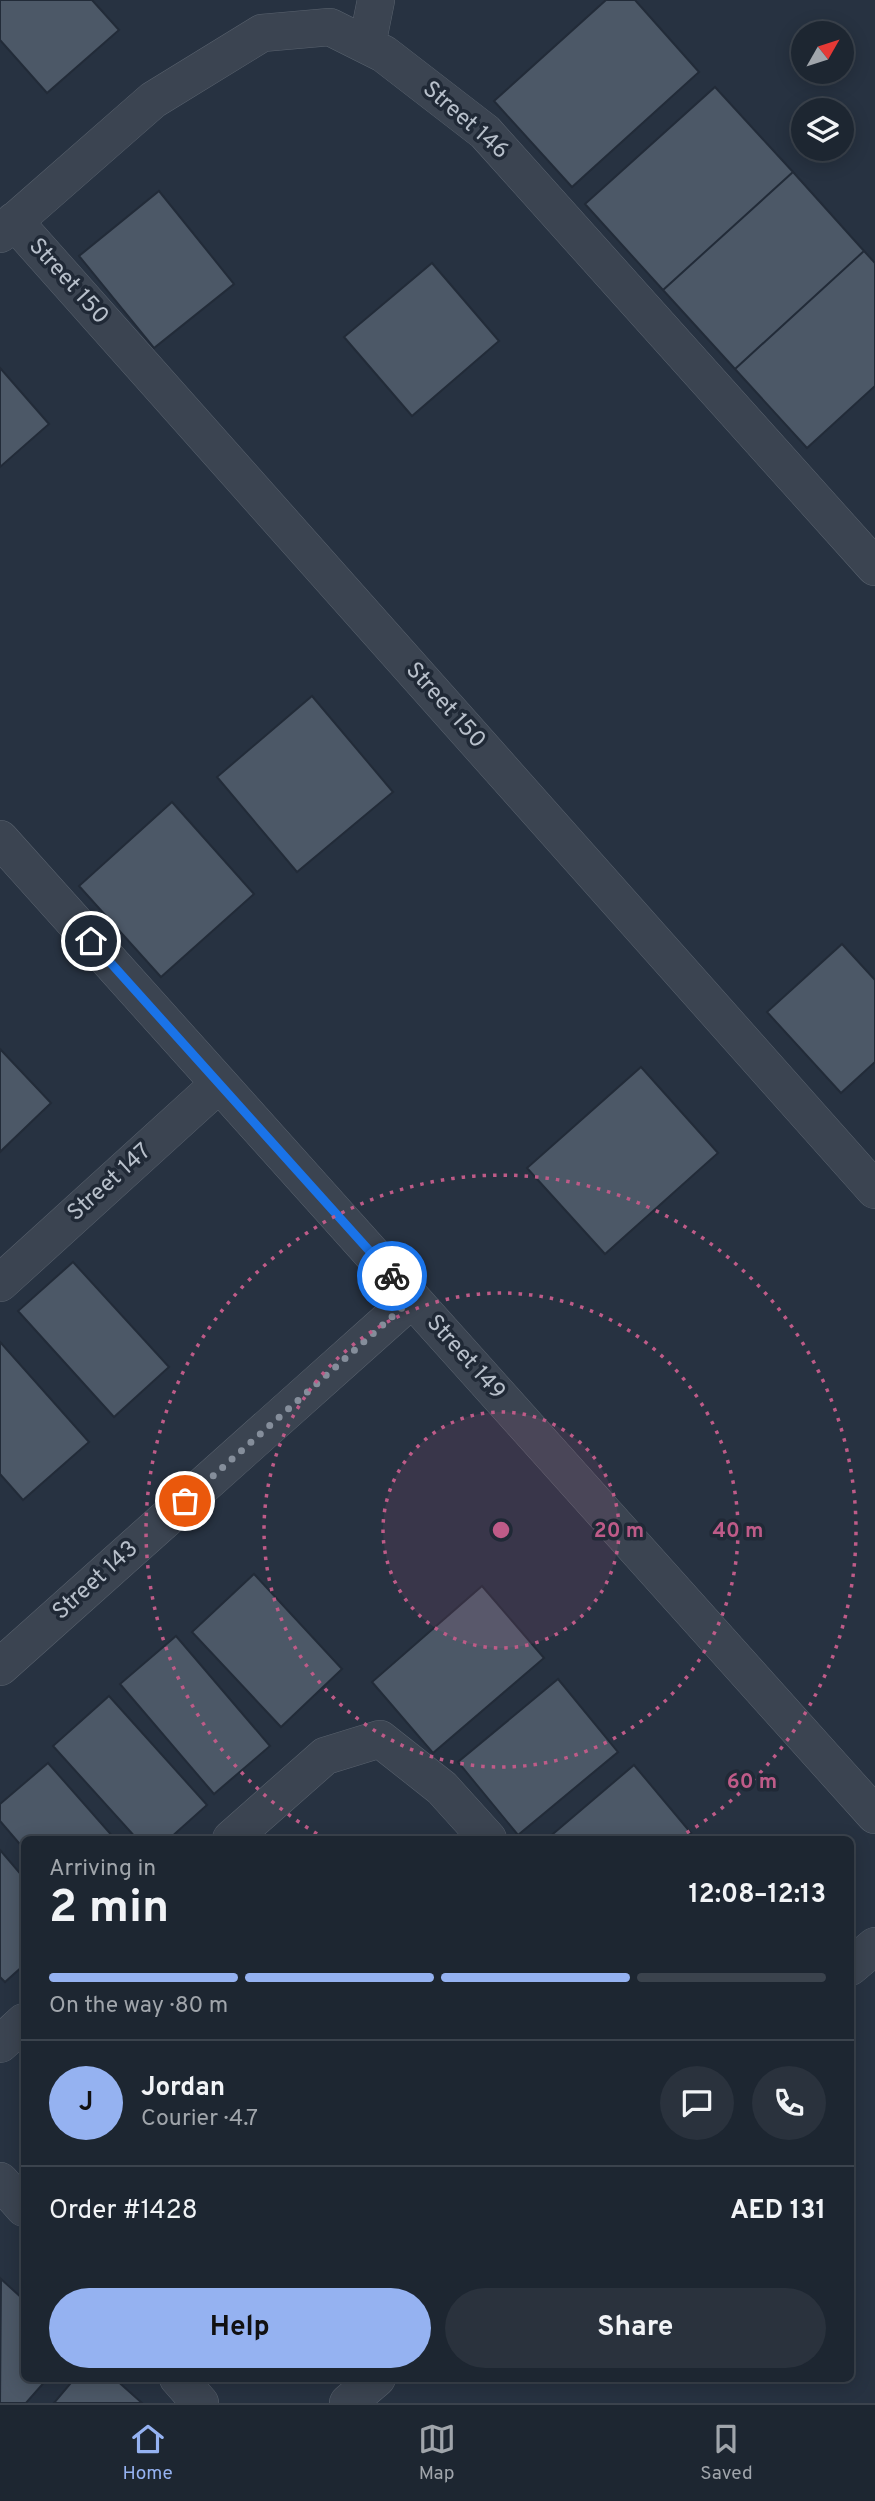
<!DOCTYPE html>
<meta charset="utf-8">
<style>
:root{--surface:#1d2631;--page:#2a323d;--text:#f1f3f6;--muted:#a0a5ab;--line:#3b434d;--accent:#95b2f1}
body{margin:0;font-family:Overpass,sans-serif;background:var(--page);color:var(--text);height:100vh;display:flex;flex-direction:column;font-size:26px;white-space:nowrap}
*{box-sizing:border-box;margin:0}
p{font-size:23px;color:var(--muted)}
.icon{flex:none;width:38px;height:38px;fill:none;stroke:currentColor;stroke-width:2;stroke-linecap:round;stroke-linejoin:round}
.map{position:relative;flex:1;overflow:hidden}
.drawer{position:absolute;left:21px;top:1836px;width:833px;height:546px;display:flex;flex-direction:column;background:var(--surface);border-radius:10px;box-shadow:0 4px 18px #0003,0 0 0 2px var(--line)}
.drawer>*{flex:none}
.needle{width:46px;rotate:51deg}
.controls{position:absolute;left:791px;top:21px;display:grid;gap:14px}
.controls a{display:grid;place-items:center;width:63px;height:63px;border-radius:50%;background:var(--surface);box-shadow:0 4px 18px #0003,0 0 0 2px var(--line);font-size:35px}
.pin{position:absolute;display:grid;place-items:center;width:60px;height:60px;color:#fff;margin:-30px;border:4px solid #fff;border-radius:50%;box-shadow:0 2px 7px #0007}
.courier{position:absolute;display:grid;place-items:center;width:70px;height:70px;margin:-35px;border:5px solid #1a73e8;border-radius:50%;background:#fff;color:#222;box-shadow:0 2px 9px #0007}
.head em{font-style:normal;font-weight:700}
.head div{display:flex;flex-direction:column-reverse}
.head{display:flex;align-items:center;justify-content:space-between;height:119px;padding:0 28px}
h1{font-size:46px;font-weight:700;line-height:52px}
.bar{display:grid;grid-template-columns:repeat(4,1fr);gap:10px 7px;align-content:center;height:84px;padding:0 28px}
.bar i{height:9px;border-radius:5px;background:var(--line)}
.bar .on{background:var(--accent)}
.bar p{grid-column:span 4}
.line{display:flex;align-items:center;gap:18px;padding:0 28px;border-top:2px solid var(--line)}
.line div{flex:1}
.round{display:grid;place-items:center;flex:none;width:74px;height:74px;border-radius:37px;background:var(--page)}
.action{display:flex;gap:14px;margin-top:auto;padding:14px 28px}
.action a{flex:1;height:80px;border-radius:42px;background:var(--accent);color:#111;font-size:28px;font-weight:700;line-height:80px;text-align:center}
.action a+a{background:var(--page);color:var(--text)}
.menu{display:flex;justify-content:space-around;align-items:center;height:98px;border-top:2px solid var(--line);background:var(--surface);font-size:19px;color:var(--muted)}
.menu a{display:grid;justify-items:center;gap:4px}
.menu .on{color:var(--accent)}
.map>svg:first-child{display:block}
.building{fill:#4c5867;stroke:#222b38;stroke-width:2}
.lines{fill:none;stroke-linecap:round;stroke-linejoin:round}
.minor-casing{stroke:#59626e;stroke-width:38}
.minor{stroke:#3b4451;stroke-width:37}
.done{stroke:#858e9b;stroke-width:7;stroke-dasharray:0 12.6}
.route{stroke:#1a73e8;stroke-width:9}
.ring{fill:none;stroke:#be5b88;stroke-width:3.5;stroke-dasharray:3.5 7}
.labels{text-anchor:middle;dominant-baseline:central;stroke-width:7;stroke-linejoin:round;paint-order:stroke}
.street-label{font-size:23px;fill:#b8c0cb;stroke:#202936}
.centre{fill:#be5b88;stroke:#202936;stroke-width:3.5}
.ring-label{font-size:21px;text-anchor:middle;font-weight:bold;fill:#be5b88;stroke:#202936;stroke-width:7;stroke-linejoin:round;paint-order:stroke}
</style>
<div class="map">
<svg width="875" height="2403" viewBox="0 0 875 2403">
<rect width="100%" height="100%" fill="#273241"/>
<!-- building -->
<path class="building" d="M0,0H92L119,30L47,93L0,40Z
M606,0H635L699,72L572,187L494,101Z
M715,87L793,172L663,290L585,204Z
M793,172L864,251L735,369L663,290Z
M159,191L234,284L154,348L79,256Z
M864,251L875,263V386L807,448L735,369Z
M432,263L499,341L412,416L344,337Z
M0,368L49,424L0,467Z
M312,696L393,792L297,872L217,777Z
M172,802L254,894L161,977L79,886Z
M842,944L875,980V1062L841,1093L767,1012Z
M0,1049L51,1103L0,1152Z
M641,1067L718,1153L605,1254L527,1168Z
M73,1262L169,1367L114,1417L18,1311Z
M0,1342L89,1442L23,1500L0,1474Z
M254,1574L342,1669L281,1727L192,1632Z
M482,1586L544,1658L433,1753L372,1682Z
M176,1636L270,1746L214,1794L120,1684Z
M558,1679L618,1752L518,1835L458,1762Z
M109,1696L207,1805L169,1839H137L53,1746Z
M48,1763L115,1839H24V1849L0,1821V1804Z
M634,1765L691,1833L684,1839H547Z
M0,1850L24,1878V1965L5,1982L0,1977Z
M1,2279L24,2300V2378H48L26,2403H0Z
M75,2378H114L142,2403H54Z"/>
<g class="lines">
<!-- minor casing -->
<g class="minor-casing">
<path id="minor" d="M367,45L376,0
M14,221L875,1190
M0,234L153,100L262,33L330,27L384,54L485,132L875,567
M0,839L875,1815
M0,1283L219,1084
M0,1667L412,1299
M231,1839L325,1756L380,1739L442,1788L488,1839
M850,1967L875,1946
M0,2044L24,2022
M0,2181L24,2208
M178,2378L200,2403
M348,2403L377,2378"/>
</g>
<!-- minor -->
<use href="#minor" class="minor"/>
</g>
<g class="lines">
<!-- done -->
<path class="done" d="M185,1501L412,1299L392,1276"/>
<!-- route -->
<path class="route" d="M91,941L392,1276"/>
</g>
<!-- distance rings -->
<circle cx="501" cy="1530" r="118" fill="#be5b88" fill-opacity=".12"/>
<g class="ring">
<circle cx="501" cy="1530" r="118"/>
<circle cx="501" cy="1530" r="237"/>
<path d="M326 1839A355 355 0 1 1 676 1839"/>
</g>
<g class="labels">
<!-- street labels -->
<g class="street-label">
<text transform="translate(465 121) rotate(41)">Street 146</text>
<text transform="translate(68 282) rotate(48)">Street 150</text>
<text transform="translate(445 706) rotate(48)">Street 150</text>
<text transform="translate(110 1183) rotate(-42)">Street 147</text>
<text transform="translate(465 1358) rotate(48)">Street 149</text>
<text transform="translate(96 1581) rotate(-42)">Street 143</text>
</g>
</g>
<circle cx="501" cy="1530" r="10" class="centre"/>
<g class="ring-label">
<text x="619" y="1537">20 m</text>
<text x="738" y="1537">40 m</text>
<text x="752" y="1788">60 m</text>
</g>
</svg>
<div class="controls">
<a><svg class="needle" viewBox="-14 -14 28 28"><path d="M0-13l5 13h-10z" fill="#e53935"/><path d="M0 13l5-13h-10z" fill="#a0a5ab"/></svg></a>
<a><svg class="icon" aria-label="layers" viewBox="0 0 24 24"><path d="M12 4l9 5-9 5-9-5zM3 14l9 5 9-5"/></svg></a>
</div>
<div class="pin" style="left:185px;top:1501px;background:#ea580c"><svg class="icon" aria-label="bag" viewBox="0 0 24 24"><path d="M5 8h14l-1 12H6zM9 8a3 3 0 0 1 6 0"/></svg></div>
<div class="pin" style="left:91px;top:941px;background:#1f2937"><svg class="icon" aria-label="home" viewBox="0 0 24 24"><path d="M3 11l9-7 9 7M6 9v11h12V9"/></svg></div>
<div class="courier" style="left:392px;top:1276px"><svg class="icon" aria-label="bike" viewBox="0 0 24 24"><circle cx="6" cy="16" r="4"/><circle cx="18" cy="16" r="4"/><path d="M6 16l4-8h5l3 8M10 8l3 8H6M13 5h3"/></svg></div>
<section class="drawer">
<div class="head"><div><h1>2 min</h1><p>Arriving in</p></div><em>12:08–12:13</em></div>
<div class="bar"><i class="on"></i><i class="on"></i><i class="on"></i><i></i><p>On the way · 80 m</p></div>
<div class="line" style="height:126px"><b class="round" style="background:var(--accent);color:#111">J</b><div><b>Jordan</b><p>Courier · 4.7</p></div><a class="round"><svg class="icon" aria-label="chat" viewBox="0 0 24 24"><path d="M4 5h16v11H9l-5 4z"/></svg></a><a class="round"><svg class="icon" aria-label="phone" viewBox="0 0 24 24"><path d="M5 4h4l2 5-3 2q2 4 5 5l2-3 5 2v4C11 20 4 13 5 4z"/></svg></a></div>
<div class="line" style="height:91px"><div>Order #1428</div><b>AED 131</b></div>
<div class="action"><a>Help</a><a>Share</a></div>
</section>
</div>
<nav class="menu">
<a class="on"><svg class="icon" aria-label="home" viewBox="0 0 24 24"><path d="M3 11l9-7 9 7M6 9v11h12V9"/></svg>Home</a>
<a><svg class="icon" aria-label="map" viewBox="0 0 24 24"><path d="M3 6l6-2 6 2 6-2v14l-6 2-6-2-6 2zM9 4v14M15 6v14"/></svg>Map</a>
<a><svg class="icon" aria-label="saved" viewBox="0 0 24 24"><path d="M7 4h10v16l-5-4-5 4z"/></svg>Saved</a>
</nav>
